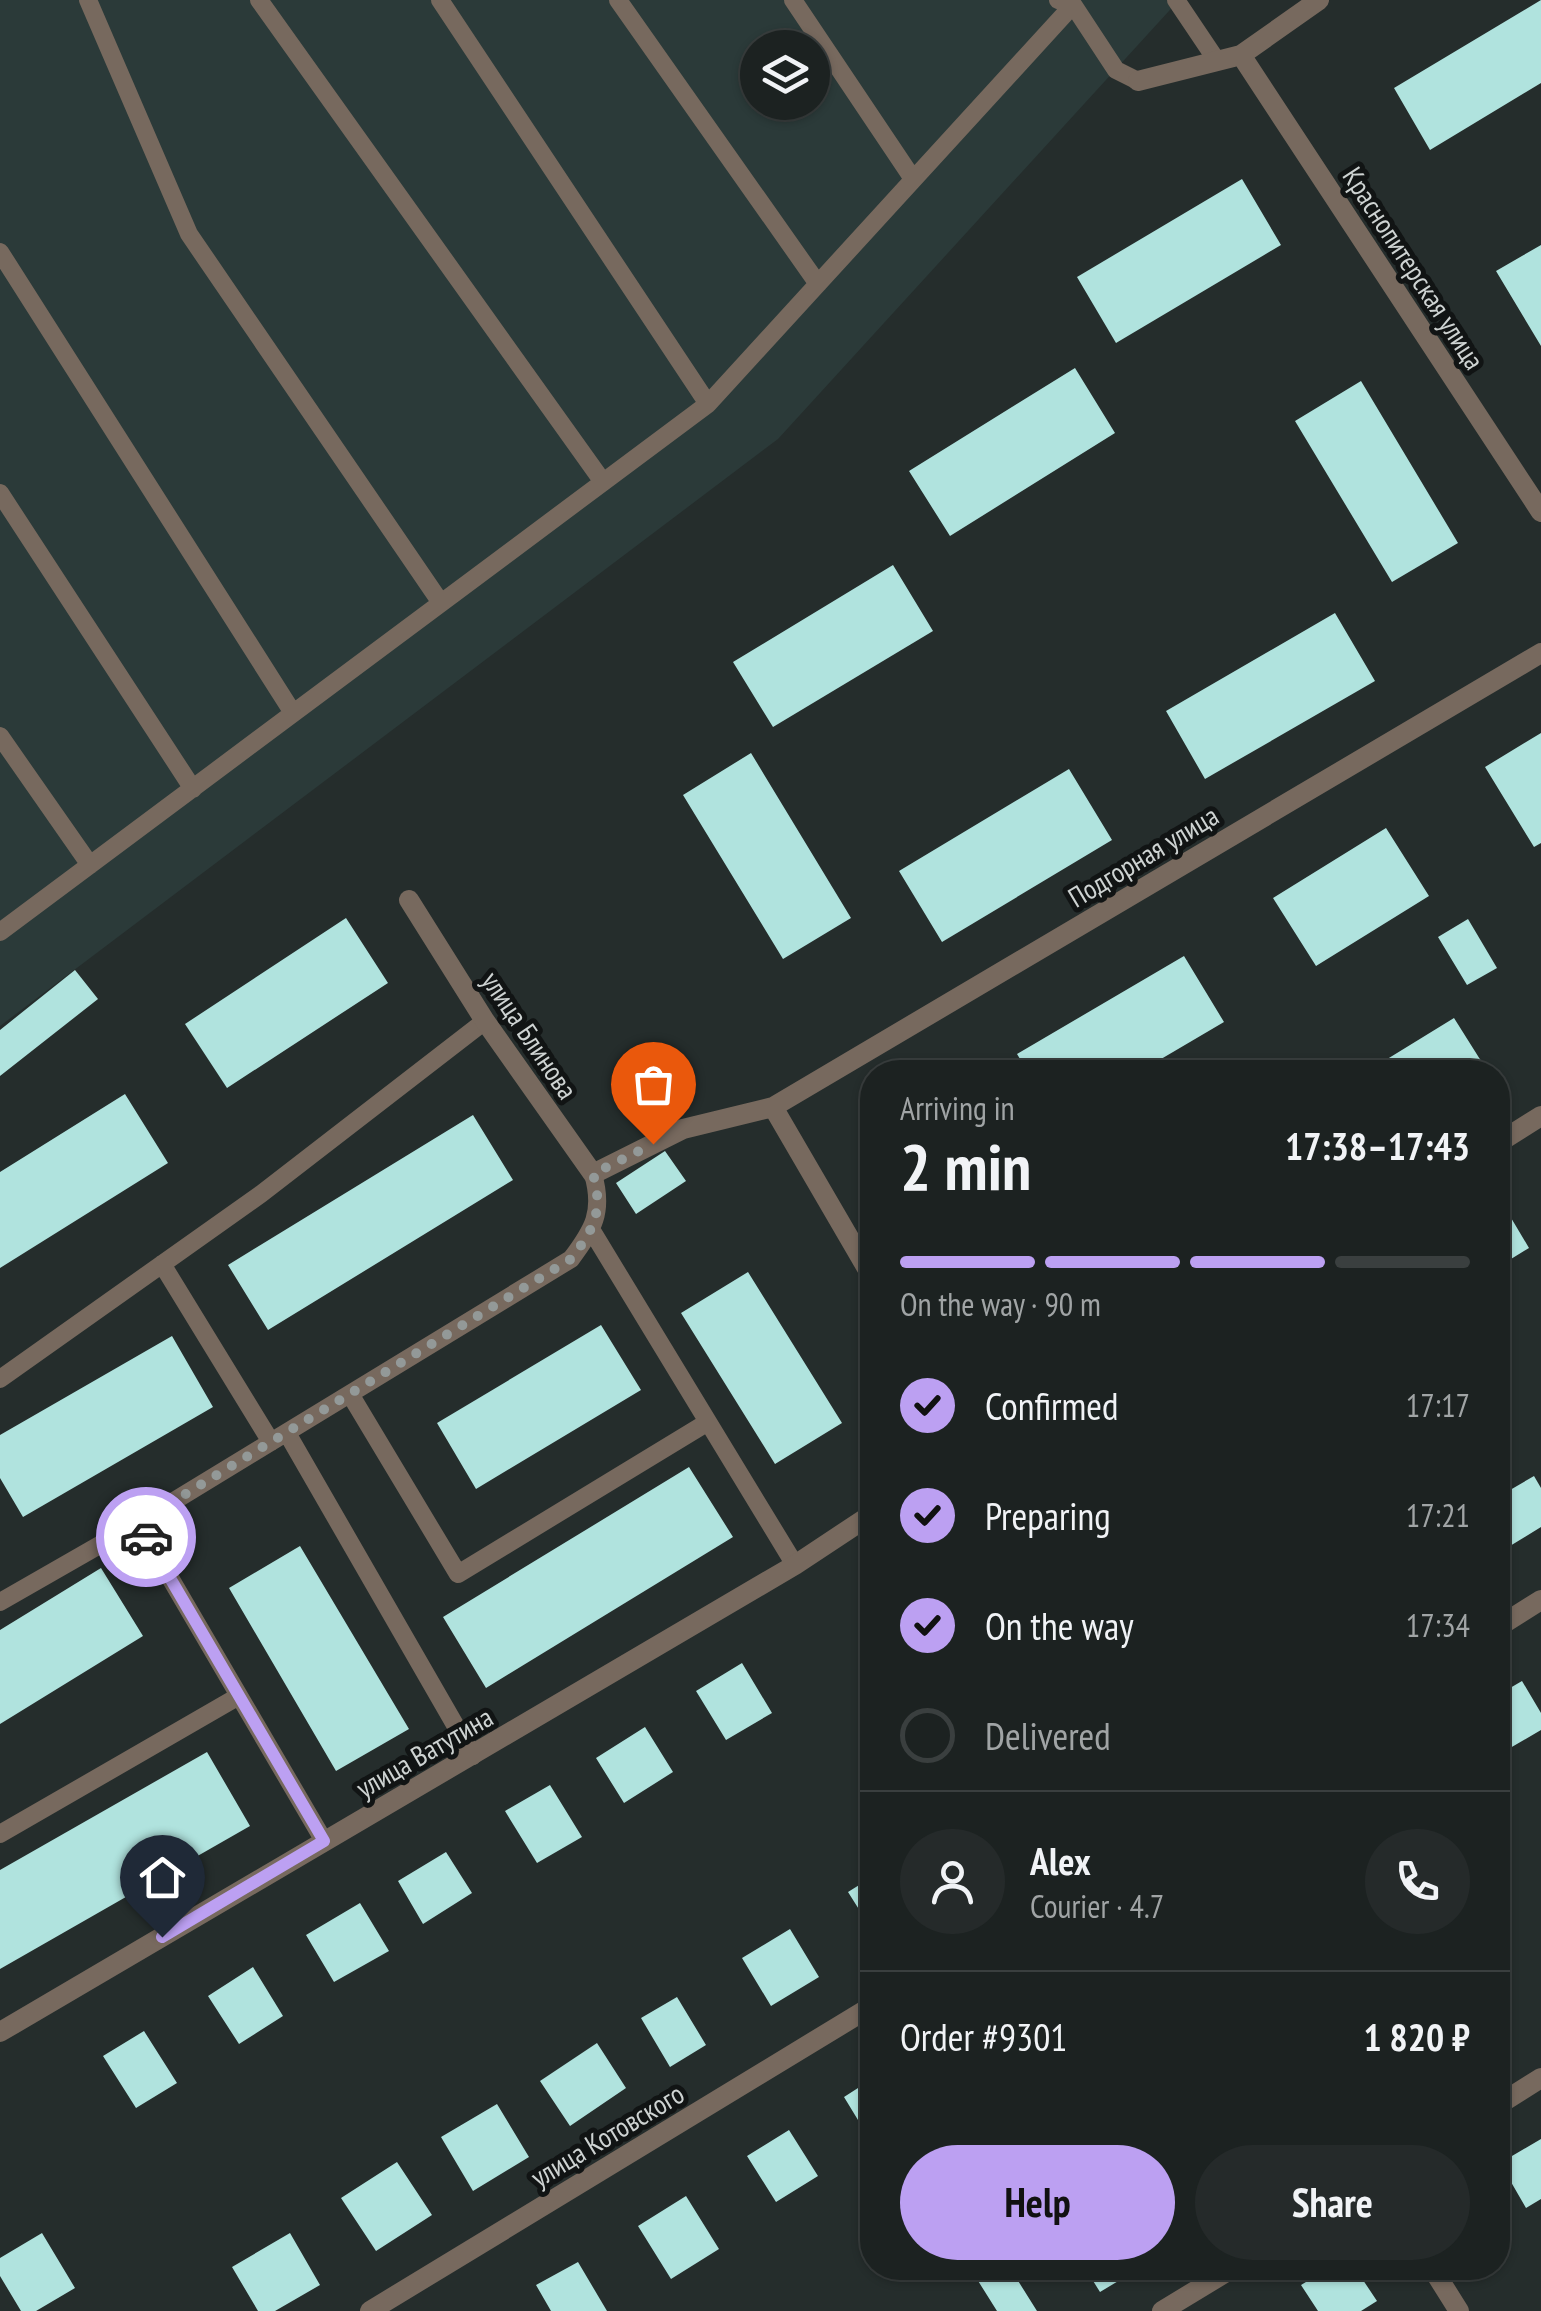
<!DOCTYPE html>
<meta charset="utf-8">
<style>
:root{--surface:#1c2221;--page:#252a2a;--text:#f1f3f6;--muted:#a0a4a5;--line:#3a3f3f;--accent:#bca0f2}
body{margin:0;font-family:"PT Sans Narrow",sans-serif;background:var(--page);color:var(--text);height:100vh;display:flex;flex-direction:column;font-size:38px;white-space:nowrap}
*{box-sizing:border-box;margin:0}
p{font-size:32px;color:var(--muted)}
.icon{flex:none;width:55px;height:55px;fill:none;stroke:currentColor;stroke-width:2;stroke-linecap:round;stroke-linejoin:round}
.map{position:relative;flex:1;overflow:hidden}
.sheet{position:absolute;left:860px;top:1060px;width:650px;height:1220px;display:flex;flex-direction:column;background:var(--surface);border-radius:40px;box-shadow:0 2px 8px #0004,0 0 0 2px var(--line)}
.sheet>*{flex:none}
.controls{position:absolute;left:740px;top:30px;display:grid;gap:20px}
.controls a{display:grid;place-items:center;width:90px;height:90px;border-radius:50%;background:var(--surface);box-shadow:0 2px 8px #0004,0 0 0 2px var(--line);font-size:50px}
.pin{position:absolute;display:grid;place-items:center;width:85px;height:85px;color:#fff;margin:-102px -42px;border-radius:50% 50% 50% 0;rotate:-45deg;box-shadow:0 0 10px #0007}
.pin .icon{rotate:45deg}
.courier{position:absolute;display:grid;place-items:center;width:100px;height:100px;margin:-50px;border:8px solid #bca0f2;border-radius:50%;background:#fff;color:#222;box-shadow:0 2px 12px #0007}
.headline em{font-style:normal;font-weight:700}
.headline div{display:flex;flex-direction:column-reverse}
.headline{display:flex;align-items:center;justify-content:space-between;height:170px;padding:0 40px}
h1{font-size:65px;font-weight:700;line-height:75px}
.bar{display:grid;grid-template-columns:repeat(4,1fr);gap:15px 10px;align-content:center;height:120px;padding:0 40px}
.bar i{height:12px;border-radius:8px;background:var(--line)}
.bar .active{background:var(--accent)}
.bar p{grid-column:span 4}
.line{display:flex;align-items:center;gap:25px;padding:0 40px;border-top:2px solid var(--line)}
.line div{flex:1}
.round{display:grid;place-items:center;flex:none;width:105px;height:105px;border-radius:52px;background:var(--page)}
ol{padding:0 40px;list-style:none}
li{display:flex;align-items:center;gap:30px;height:110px}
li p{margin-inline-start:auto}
li .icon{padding:10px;border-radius:50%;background:var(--accent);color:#111;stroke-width:4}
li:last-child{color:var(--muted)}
li i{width:55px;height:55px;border:5px solid var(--line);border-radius:50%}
.cta{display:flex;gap:20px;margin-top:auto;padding:20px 40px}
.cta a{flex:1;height:115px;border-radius:60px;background:var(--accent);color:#111;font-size:40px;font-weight:700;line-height:115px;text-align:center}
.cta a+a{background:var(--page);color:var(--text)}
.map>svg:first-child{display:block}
.built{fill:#2b3a39;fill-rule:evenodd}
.building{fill:#b0e3de}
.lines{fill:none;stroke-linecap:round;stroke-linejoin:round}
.lane{stroke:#77695e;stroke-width:18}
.street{stroke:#77695e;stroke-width:20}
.done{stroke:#939998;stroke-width:10;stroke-dasharray:0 18}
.route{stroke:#bca0f2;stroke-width:12}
.labels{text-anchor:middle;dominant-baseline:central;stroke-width:10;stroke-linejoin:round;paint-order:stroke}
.street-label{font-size:28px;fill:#ced3d2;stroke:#111414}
</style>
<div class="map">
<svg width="1541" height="2311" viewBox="0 0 1541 2311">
<rect width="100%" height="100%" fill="#252d2c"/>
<!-- built -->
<path class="built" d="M0,0H1179L778,439L0,1026ZM758,48H812V102H758Z"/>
<!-- building -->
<path class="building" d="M1541,0V83L1430,150L1394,88Z
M1242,179L1281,245L1116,343L1077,277Z
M1541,245V346L1496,271Z
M1075,368L1115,433L950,536L909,471Z
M1361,381L1458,543L1392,582L1295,421Z
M893,565L933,631L773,727L733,662Z
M1335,613L1375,681L1205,779L1166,711Z
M1541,733V843L1534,847L1485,767Z
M751,753L851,918L783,959L683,795Z
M1069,769L1112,840L942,942L899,871Z
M1386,828L1429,896L1316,966L1273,898Z
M346,918L388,983L227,1088L185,1024Z
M1468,919L1497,968L1467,985L1438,937Z
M1184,956L1224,1022L1139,1072H1028L1017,1054Z
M75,970L98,999L0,1076V1030Z
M1454,1018L1488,1072H1373L1371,1069Z
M125,1094L168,1163L0,1268V1172Z
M473,1115L513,1180L268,1330L228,1265Z
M665,1151L686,1181L636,1214L616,1183Z
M1501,1201L1529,1248L1498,1267V1204Z
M748,1272L842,1423L775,1464L681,1313Z
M601,1325L641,1390L476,1489L437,1423Z
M172,1336L213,1407L23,1517L0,1478V1435Z
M689,1467L733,1537L486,1688L443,1617Z
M1534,1476L1541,1488V1527L1505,1549L1498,1537V1497Z
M300,1546L409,1729L336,1771L229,1588Z
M101,1568L143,1636L0,1724V1630Z
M742,1663L772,1713L726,1740L696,1691Z
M1522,1681L1541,1713V1730L1498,1755V1695Z
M645,1727L673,1772L624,1803L596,1758Z
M207,1752L250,1826L0,1969V1870Z
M550,1785L582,1837L537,1863L505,1811Z
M446,1852L472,1893L423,1924L398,1881Z
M872,1877V1930L848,1892Z
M360,1903L389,1951L334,1982L306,1935Z
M790,1929L819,1977L771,2006L742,1958Z
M253,1967L283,2016L239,2044L208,1996Z
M677,1997L706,2045L670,2067L641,2018Z
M144,2031L177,2083L136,2108L103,2056Z
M597,2043L626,2088L570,2126L540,2081Z
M872,2079V2143L844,2097Z
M497,2104L529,2157L473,2191L441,2137Z
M789,2130L818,2176L776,2202L747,2156Z
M1541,2139V2199L1526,2208L1500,2163Z
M397,2162L432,2215L376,2251L341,2198Z
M686,2196L719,2249L671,2279L638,2226Z
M42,2233L75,2288L36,2311H21L0,2276V2258Z
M290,2233L320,2285L275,2311H258L232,2267Z
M578,2262L607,2311H551L536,2285Z
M988,2268H1010L1037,2311H997L975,2276Z
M1085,2268H1140L1100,2292Z
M1329,2268H1355L1377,2301L1361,2311H1318L1301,2285Z"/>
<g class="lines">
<!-- lane -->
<path class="lane" d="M88,0L189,234L441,603
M259,0L603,482
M440,0L708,404
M618,0L818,284
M793,0L913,179
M1070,0L1116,70L1138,81
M1176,0L1217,61
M0,252L293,713
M0,493L193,789
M0,736L90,865
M0,932L708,404L1073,5L1058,0
M592,1231L795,1565
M162,1264L271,1442
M0,1379L261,1194L485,1021
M350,1394L458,1574L708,1422
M287,1433L473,1756
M0,1602L138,1523
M0,1834L239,1696
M324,1841L138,1523L571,1259C593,1230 604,1212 593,1174"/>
<!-- street -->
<path class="street" d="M1241,55L1541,512
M1138,81L1241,55L1319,0
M409,900L485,1021L593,1174L683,1129L773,1107L872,1277
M773,1107L1541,653
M1498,1143L1541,1116
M1498,1627L1541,1600
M0,2032L795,1565L872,1514
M1498,2105L1541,2078
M1432,2268L1459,2311
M370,2311L872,2006
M1162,2311L1233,2268"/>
</g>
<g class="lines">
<!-- done -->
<path class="done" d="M146,1537L138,1523L571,1259C593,1230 604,1212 593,1174L653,1144"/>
<!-- route -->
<path class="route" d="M146,1537L324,1841L162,1937"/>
</g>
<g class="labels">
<!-- street labels -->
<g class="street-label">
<text transform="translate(1414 268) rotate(57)">Краснопитерская улица</text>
<text transform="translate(1143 856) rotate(-31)">Подгорная улица</text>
<text transform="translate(530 1035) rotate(56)">улица Блинова</text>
<text transform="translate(424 1752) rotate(-30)">улица Ватутина</text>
<text transform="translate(607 2135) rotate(-31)">улица Котовского</text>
</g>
</g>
</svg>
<div class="controls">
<a><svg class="icon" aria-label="layers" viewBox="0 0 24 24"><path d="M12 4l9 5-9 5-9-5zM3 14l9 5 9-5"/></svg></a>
</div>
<div class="pin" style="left:653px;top:1144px;background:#ea580c"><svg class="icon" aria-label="bag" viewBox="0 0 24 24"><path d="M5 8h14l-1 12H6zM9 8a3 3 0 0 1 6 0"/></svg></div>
<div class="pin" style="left:162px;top:1937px;background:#1f2937"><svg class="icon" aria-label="home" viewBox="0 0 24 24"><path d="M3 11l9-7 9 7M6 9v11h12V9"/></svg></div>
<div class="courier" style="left:146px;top:1537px"><svg class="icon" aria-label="car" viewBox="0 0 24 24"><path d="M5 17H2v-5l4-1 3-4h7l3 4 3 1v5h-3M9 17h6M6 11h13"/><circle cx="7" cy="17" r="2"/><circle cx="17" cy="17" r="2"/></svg></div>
<section class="sheet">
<div class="headline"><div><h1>2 min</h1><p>Arriving in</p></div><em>17:38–17:43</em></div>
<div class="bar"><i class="active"></i><i class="active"></i><i class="active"></i><i></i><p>On the way · 90 m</p></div>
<ol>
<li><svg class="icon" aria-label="check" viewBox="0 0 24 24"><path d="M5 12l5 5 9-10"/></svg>Confirmed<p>17:17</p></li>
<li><svg class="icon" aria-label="check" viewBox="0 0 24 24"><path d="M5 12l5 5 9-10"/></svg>Preparing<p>17:21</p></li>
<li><svg class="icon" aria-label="check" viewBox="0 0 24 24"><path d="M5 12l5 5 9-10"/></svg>On the way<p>17:34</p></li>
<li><i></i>Delivered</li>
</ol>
<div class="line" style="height:180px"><a class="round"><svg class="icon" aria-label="person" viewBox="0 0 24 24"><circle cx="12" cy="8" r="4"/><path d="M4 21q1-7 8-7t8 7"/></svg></a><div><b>Alex</b><p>Courier · 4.7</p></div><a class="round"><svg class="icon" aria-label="phone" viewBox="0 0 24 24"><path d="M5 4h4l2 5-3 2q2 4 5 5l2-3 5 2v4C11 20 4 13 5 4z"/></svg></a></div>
<div class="line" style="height:130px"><div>Order #9301</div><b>1 820 ₽</b></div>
<div class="cta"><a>Help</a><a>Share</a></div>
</section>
</div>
